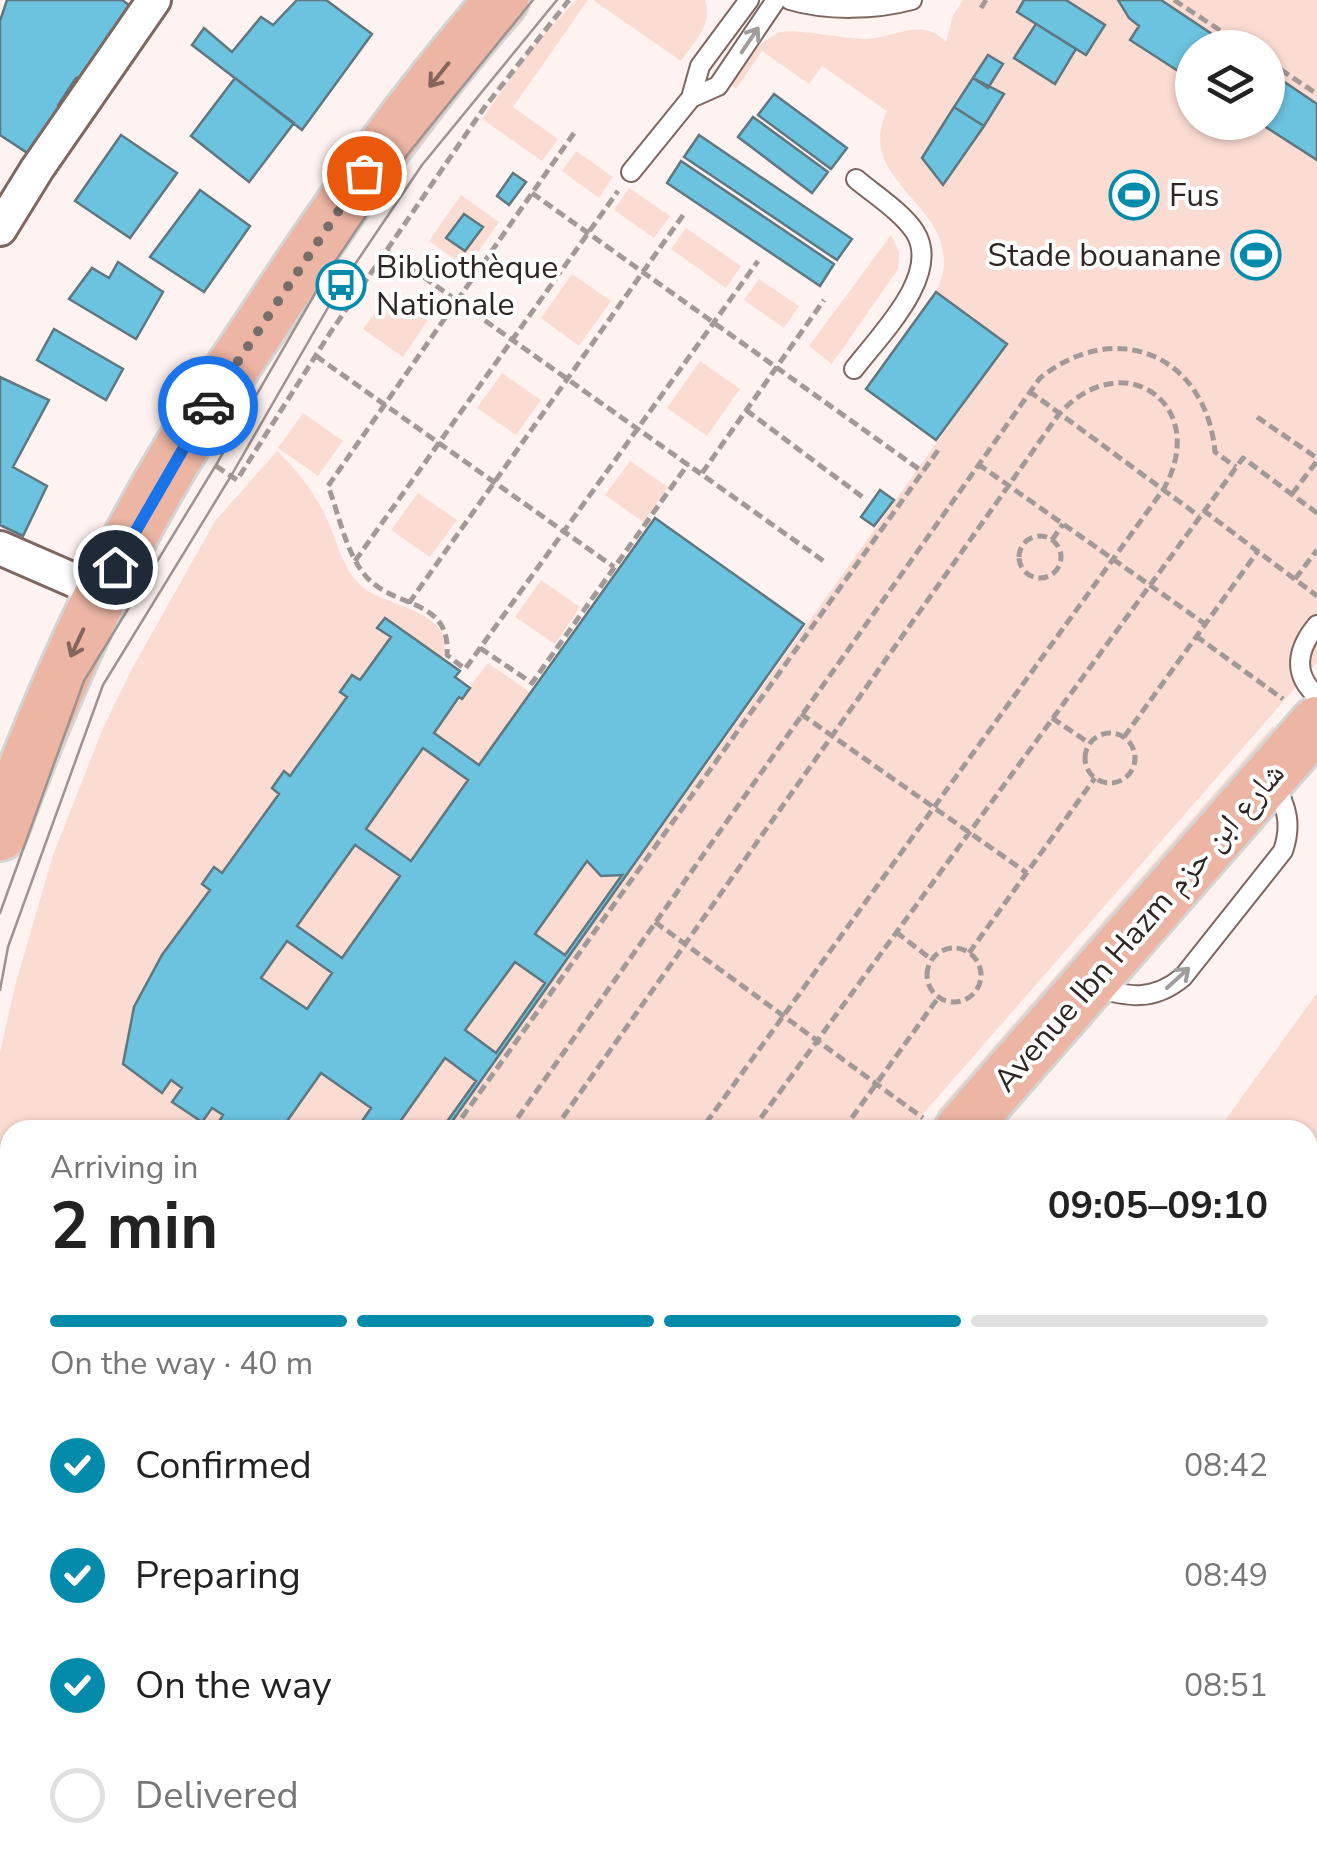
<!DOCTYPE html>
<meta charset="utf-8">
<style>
:root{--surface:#fff;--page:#f6f6f6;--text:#222;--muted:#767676;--line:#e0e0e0;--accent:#048bab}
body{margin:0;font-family:"Nunito Sans","Noto Naskh Arabic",sans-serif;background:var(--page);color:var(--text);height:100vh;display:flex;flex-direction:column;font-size:38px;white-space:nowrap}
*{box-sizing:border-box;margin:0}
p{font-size:32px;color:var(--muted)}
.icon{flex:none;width:55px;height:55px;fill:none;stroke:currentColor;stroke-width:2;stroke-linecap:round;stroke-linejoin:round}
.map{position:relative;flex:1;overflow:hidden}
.drawer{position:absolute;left:0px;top:1120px;width:1318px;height:752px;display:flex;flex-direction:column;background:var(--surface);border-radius:30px 30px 0 0;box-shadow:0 2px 8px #0004}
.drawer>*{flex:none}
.controls{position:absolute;left:1175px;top:30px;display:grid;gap:20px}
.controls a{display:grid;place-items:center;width:110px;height:110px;border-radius:50%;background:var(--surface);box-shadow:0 2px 8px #0004;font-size:50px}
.pin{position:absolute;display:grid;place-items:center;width:85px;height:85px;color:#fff;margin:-42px;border:5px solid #fff;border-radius:50%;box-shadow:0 2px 10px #0007}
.courier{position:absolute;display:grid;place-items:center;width:100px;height:100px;margin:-50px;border:8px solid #1a73e8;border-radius:50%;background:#fff;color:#222;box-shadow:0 2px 12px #0007}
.summary em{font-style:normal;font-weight:700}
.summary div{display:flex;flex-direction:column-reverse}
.summary{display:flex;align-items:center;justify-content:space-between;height:170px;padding:0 50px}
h1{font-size:65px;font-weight:700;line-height:75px}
.bar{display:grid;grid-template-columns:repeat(4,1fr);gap:15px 10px;align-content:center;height:120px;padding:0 50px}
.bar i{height:12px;border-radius:8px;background:var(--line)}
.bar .on{background:var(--accent)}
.bar p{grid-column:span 4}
ol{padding:0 50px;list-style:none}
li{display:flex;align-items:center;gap:30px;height:110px}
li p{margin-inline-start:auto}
li .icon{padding:10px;border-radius:50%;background:var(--accent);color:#fff;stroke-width:4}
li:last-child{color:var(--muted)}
li i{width:55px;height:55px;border:5px solid var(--line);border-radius:50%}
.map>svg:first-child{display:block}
.green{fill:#fbdcd3;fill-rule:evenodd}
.building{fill:#6cc3df;stroke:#5f7780;stroke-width:2.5;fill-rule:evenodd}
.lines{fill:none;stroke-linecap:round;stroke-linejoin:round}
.lane-casing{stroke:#7e6761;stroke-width:22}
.street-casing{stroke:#7e6761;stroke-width:38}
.primary-casing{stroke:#d5d4d3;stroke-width:58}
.path{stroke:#a39996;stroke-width:5;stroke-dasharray:10 5;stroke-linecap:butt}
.lane{stroke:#fff;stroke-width:18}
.street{stroke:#fff;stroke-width:32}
.primary{stroke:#ecb5a4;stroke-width:52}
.tram{stroke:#9e9390;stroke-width:2.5}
.oneway{stroke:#a19d9c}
.oneway2{stroke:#84665d}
.done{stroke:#776e6b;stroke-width:10;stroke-dasharray:0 18}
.route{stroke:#1a73e8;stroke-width:12}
.labels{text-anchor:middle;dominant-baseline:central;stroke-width:8;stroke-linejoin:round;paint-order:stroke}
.poi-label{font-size:32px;fill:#2f2623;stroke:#fff;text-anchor:start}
.street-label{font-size:32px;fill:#2f2623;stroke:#fff}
</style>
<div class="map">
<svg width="1317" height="1871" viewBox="0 0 1317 1871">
<rect width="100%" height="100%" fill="#fef3f0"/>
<!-- green -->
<path class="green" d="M576,0H588L513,107L558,139L542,161L482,119L532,48Z
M593,0H705C713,25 694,42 681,61Z
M963,0H1317V663L909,1130H446L1007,344L936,292C976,209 850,188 887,111L822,66L809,84L762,51L736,89L728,83C741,65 757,43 778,33C790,27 845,39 864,39C894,39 921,16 946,42L953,15ZM1192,48H1268V122H1192Z
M576,151L613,177L599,198L562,171Z
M629,188L670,216L654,238L614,210Z
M461,195L499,222L467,268L429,241Z
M686,228L741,266L726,288L671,249Z
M891,235L899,252L898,269L832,364L809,346Z
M572,274L611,301L579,346L541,318Z
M759,279L799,306L784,328L744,300Z
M389,293L428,320L403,357L363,329Z
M700,361L740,389L707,436L667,408Z
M502,373L541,400L516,435L477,408Z
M303,413L343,441L318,476L278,448Z
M277,451C296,469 312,489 324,513C338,540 340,568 364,588C389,608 459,611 442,659L385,618L378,628L391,637L360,680L352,675L340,691L347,697L290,776L283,772L272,787L279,794L222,873L214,867L202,883L210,890C168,948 132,990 123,1064L162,1093L171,1080L182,1088L173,1103L202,1122L212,1108L223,1115L214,1130H10V1685L0,1649V1052L15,986L53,855L103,728L133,667L215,521Z
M630,461L668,487L643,522L605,495Z
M418,493L457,520L430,557L391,530Z
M541,580L580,607L555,644L515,617Z
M488,663L530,692L479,765L434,733Z
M1273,726L1278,731L942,1117L937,1112Z
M423,748L468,780L411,861L366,829Z
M355,845L400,876L342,958L297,926Z
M587,861L601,876L622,875L565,955L535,934Z
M287,941L332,973L307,1009L261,978Z
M515,962L545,983L496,1053L465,1030Z
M1317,993V1566L1308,1559V1130H1218Z
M445,1058L476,1081L441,1130H403L397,1126Z
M321,1073L371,1108L356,1130H294L285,1124Z
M1317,1638V1871H1261L1251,1863L1308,1862V1652Z
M59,1863H588L586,1871H61Z
M782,1863L1067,1862L1080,1871H777Z"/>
<!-- building -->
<path class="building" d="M7,0H122L136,10L94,75L76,78L58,105L63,116L29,154L0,135V21Z
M297,0H326L372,34L302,130L192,45L204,28L232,52L261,17L273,25Z
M1024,0H1066L1105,25L1086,55L1017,12Z
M1118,0H1161L1233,48H1192V80L1130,40L1139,26L1129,18Z
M1036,24L1076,49L1055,84L1014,58Z
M988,55L1003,64L988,88L973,78Z
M1268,71L1317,104V160L1258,122H1268Z
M235,78L294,123L249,182L191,136Z
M973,78L1004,94L984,126L954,107Z
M774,94L847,148L831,169L758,115Z
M954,107L984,126L943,185L922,158Z
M753,117L828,172L812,193L738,137Z
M121,135L177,173L130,238L75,201Z
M699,135L852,239L837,260L684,157Z
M681,161L834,264L820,286L667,183Z
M513,173L526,182L509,205L497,196Z
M200,190L250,226L204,292L150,257Z
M464,214L483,227L465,251L446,238Z
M118,262L163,292L136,339L69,299L92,268L109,278Z
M936,292L1007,344L936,440L866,389Z
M54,329L123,369L106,400L37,360Z
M0,377L49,400L13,467L47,486L23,536L0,525Z
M880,490L894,500L874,526L861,517Z
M655,518L804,624L446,1130H441L476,1081L445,1058L397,1126L403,1130H356L371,1108L321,1073L285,1124L294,1130H214L223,1115L212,1108L202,1122L172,1102L182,1088L171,1080L162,1093L123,1064L134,1007L162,955L210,890L202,884L214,867L222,873L279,794L272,788L284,771L290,776L347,697L340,692L352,675L360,680L391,637L377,628L385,618L460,671L455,677L470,688L462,699L459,697L434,733L479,765ZM423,748L468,780L411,861L366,829ZM355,845L400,876L342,958L297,926ZM587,861L601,876L622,875L565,955L535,934ZM287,941L332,973L307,1009L261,978ZM515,962L545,983L496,1053L465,1030Z
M550,1862H588L586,1871H548Z"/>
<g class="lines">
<!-- lane casing -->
<g class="lane-casing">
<path id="lane" d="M790,0C827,11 875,10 912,0
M691,98L718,86L776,0
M631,172L691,98L700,66L749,0
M854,369C879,336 942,275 915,232C902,212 875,195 856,179
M1317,625C1297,649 1292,674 1317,696
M1093,987C1128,997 1153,1002 1183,977L1283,851C1292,825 1287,807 1274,783
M307,1862L309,1871
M1218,1862L1231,1871
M110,1871L114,1862
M610,1871L612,1862"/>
</g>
<!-- street casing -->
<g class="street-casing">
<path id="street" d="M0,229L37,169L154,0
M0,548L101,592"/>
</g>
<!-- primary casing -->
<g class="primary-casing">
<path id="primary" d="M0,834C50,698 108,566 184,443C211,398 242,354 271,310C342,202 416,98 502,0
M961,1130L1317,723
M648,1871L649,1862"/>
</g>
<!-- path -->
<path class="path" d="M1174,0L1247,48
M981,8L986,0
M1268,61L1317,94
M574,133L328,486C339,514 345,550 364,574C392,610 451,596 447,655L465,669L758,261
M532,193L923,472
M387,251L825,562
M316,356L614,567
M1029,391L1199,516
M746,410L865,499
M1257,417L1317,458
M978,464L1205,624
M216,466L237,480L330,333L484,108L569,0
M702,473L824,300
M1292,494L1317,461
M1203,510L1317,596
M1019 557a21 21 0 1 1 42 0a21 21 0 1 1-42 0Z
M1052,540L1063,524
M355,561L618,191
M1295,579L1317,550
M409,603L686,211
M1196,636L1283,699
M480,648L532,683L688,464
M801,714L1027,873
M1052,718L1089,743
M1085 758a25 25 0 1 1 50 0a25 25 0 1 1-50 0Z
M1124,737L1258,551
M655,922L923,1118
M896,932L931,959
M927 975a27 27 0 1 1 54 0a27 27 0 1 1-54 0Z
M969,953L1095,778
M453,1130L939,449
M509,1130L1040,378C1116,317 1206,355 1215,452L1236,467
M554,1130L1059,414C1124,342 1212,406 1163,490L701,1130
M752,1130L1243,458L1317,513
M843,1130L938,998
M543,1871V1870"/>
<!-- lane -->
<use href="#lane" class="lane"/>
<!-- street -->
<use href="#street" class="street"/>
<!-- primary -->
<use href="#primary" class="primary"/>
<!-- tram -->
<path class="tram" d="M0,913L84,681L216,465L324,278L407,155L533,0
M0,990L8,947L103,685L231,476L341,285L422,165L557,0
M0,1713L10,1754
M0,1788L10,1824
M21,1862L24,1871
M40,1862L43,1871"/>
</g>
<!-- one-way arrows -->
<defs><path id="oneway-shaft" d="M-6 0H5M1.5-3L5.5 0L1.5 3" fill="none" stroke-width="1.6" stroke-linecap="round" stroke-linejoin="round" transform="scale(2.5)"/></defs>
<g class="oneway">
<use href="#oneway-shaft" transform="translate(750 40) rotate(-56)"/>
<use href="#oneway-shaft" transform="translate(1178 978) rotate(-42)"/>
</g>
<g class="oneway2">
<use href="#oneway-shaft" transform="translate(439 75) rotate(129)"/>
<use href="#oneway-shaft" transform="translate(77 643) rotate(115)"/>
</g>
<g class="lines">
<!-- done -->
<path class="done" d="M208,406L364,173"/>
<!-- route -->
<path class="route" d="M115,567L208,406"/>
</g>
<!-- icons -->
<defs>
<g id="stadium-ring" transform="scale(2.5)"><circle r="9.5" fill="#fff" stroke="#048bab" stroke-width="1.5"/><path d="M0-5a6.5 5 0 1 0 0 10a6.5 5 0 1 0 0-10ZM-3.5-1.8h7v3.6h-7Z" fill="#048bab"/></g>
<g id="bus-ring" transform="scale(2.5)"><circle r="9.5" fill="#fff" stroke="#048bab" stroke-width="1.5"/><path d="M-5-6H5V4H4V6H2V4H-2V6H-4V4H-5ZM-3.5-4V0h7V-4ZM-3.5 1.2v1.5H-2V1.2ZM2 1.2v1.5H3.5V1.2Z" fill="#048bab"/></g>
</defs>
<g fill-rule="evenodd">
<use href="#stadium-ring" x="1134" y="195"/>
<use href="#stadium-ring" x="1256" y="255"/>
<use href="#bus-ring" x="341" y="285"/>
</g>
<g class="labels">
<!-- poi labels -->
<g class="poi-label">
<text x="1169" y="195">Fus</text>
<text x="1221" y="255" text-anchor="end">Stade bouanane</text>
<text x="376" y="267">Bibliothèque<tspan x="376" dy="37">Nationale</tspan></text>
</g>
<!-- street labels -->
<g class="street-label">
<text transform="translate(1139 927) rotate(-49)">Avenue Ibn Hazm شارع ابن حزم</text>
</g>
</g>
</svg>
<div class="controls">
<a><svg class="icon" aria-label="layers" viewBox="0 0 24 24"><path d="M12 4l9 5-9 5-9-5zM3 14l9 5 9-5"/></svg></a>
</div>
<div class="pin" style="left:364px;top:173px;background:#ea580c"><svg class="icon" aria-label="bag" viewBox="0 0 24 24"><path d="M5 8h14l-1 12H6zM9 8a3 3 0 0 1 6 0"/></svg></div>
<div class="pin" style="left:115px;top:567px;background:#1f2937"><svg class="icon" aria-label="home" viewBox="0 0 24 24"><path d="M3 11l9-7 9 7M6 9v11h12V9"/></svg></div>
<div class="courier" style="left:208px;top:406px"><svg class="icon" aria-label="car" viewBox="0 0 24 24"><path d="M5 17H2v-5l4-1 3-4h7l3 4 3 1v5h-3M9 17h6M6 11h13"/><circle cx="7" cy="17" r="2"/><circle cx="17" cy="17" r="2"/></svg></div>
<section class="drawer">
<div class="summary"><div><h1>2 min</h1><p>Arriving in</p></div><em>09:05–09:10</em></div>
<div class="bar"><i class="on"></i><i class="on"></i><i class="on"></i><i></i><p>On the way · 40 m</p></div>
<ol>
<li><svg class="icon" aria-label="check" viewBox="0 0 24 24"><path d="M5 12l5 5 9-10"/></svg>Confirmed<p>08:42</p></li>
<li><svg class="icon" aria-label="check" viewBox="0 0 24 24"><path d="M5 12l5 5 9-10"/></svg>Preparing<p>08:49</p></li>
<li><svg class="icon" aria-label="check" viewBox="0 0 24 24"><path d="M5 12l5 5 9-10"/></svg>On the way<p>08:51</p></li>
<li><i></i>Delivered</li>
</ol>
</section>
</div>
